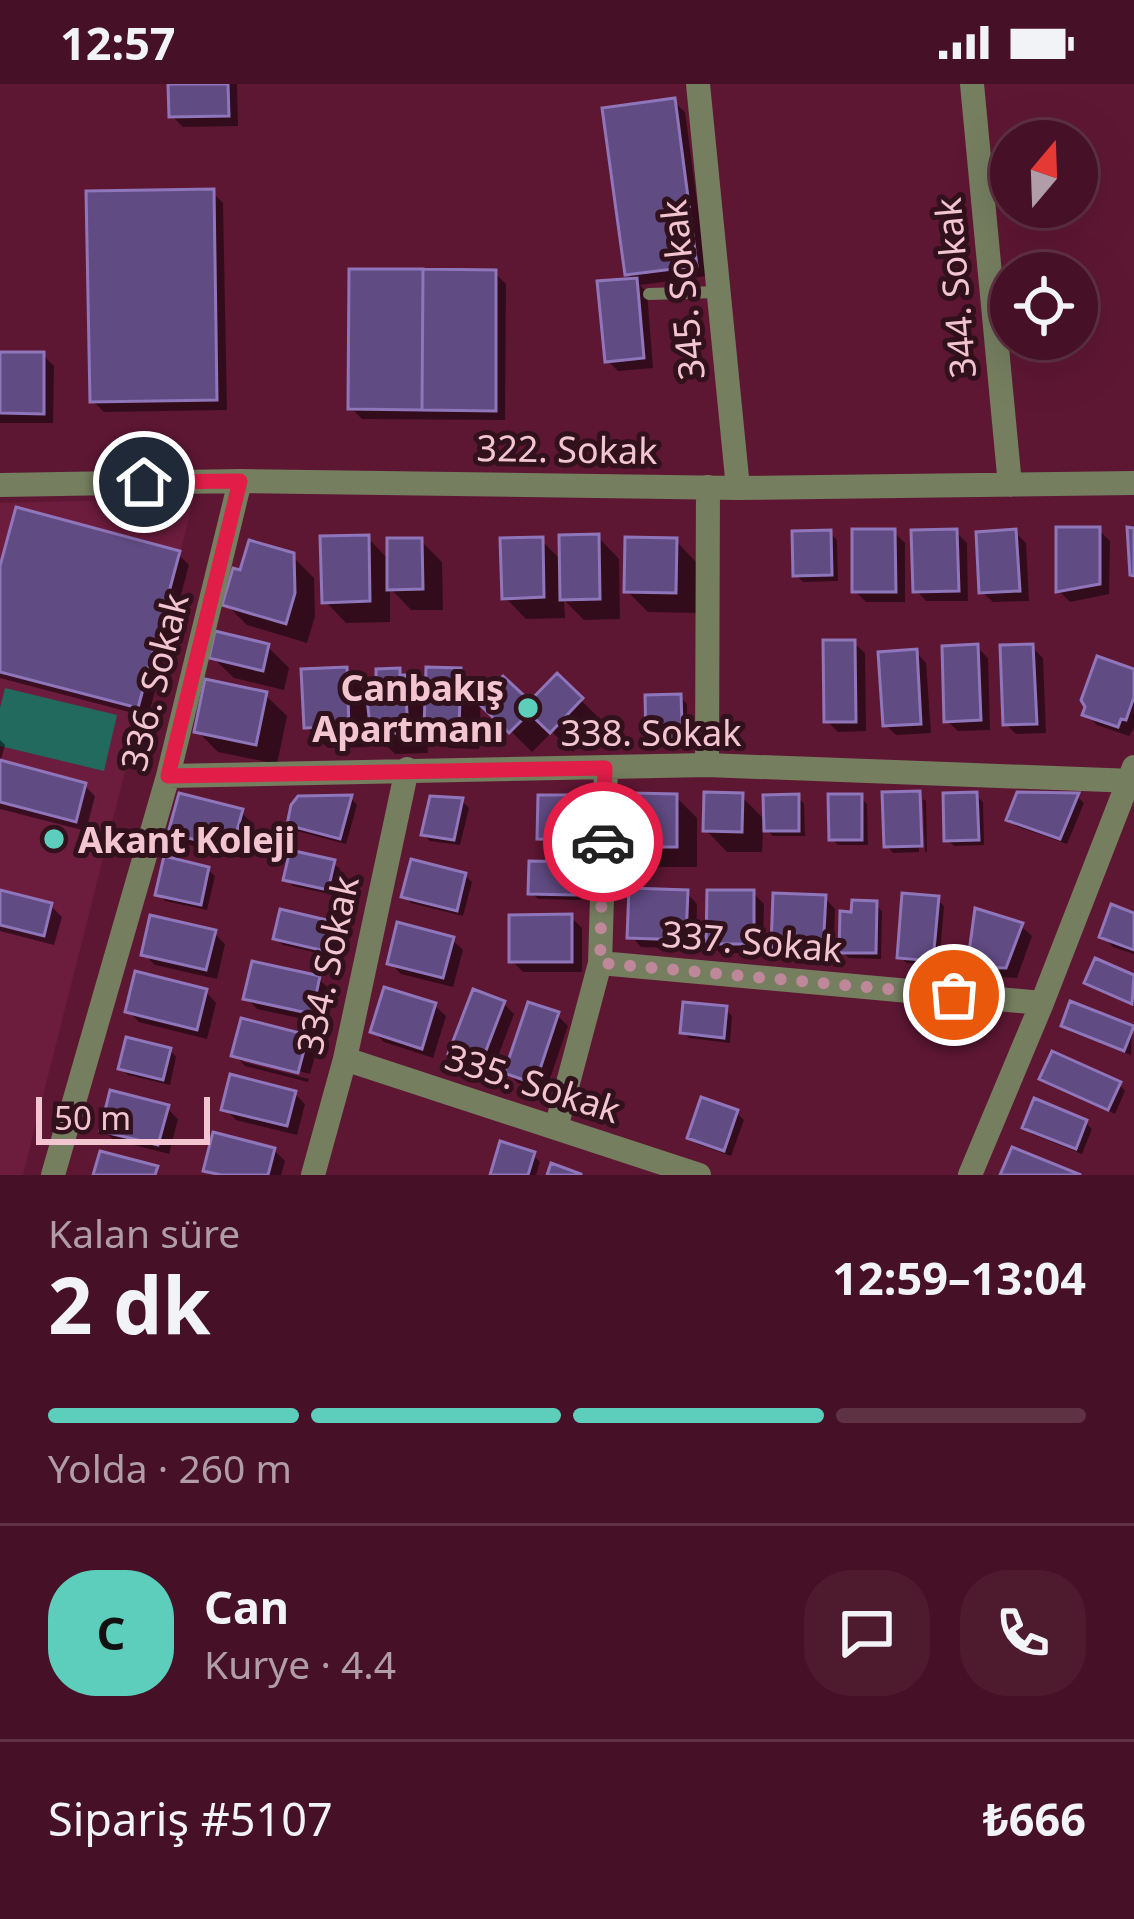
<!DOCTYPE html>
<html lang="tr">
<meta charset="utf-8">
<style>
:root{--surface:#461126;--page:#4d1a2e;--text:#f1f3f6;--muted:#b09da7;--line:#5e3143;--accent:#5ccebb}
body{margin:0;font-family:"Noto Sans",sans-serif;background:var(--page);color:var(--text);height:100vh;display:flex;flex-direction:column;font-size:45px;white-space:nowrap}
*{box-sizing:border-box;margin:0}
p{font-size:39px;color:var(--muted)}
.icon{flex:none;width:66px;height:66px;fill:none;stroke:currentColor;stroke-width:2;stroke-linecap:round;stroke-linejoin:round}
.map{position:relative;height:1091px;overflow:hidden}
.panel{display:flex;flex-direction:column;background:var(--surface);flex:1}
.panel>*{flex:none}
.needle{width:78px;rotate:19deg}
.buttons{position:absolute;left:990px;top:36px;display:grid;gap:24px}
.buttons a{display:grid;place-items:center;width:108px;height:108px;border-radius:50%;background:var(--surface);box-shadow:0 12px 48px #0002,0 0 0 3px var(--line);font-size:60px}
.scale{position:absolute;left:36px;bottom:30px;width:174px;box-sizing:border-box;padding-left:12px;border:6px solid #f2c5d1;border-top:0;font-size:33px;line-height:42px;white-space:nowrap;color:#f2c5d1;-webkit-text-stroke:9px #31111c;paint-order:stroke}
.pin{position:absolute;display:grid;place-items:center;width:102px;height:102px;color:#fff;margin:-51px;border:6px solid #fff;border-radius:50%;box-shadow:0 3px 12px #0007}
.courier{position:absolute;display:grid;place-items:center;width:120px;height:120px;margin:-60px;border:9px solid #e11d48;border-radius:50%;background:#fff;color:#222;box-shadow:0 3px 15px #0007}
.headline em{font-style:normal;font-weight:700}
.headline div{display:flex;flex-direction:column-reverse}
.headline{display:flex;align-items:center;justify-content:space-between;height:204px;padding:0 48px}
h1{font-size:78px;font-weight:700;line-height:90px}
.bar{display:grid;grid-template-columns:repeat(4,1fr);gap:18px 12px;align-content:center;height:144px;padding:0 48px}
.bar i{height:15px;border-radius:9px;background:var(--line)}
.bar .current{background:var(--accent)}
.bar p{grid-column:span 4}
.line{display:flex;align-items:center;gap:30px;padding:0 48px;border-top:3px solid var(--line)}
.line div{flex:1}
.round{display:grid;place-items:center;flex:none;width:126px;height:126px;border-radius:48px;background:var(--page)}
.status{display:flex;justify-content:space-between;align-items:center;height:84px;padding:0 60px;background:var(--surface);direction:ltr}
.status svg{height:33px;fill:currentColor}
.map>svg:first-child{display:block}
.built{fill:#6c1c3d}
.water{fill:#226a5e}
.shadow{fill:#0007}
.building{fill:#614b83;stroke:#8f75ba;stroke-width:3}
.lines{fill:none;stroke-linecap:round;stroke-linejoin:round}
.lane{stroke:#757e5f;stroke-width:12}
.street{stroke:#757e5f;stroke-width:24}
.done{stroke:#be889a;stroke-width:12;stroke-dasharray:0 21.6}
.route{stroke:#e11d48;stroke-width:15}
.poi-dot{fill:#5ccebb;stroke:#31111c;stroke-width:4.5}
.labels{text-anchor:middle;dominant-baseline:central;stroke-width:10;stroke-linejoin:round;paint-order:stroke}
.street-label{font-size:36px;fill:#f2c5d1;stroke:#31111c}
.poi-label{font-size:36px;font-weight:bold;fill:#f2c5d1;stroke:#31111c;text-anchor:end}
</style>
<div class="status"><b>12:57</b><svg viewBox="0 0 49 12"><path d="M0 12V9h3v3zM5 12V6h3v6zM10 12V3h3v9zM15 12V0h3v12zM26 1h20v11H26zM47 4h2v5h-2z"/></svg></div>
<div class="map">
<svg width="1134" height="1091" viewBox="0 0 1134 1091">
<rect width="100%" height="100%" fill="#5e1733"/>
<!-- built -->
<path class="built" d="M194,414L23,1091H0V419Z"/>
<!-- water -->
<path class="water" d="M5,604L117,631L104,687L0,662V624Z"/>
<!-- shadow -->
<path class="shadow" d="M171,0H237L238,42L183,43L172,32Z
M674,18L685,28L707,192L640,201L647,208L653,284L618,287L607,276L634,197L628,190Z
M212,108L223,119L227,326L104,328L93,317Z
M495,189L506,200L505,336L362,335L351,324Z
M0,271H43L54,282L53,339H0Z
M1099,446L1110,457L1109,510L1070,518L1059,507Z
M894,448L905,459V518H866L855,507Z
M956,448L967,459L968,517H926L916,506Z
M1015,448L1026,459L1029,517L993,518L982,508Z
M830,449L837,456L838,497L803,498L796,491Z
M598,453L619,475L620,535L584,536L564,516L565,534L526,535L505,513L541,456L562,477Z
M368,454L390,477L421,457L442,478L443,526H411L390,504V538L346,539L325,517Z
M676,457L697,479L696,529L648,528L627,507Z
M178,470L189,481L148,633L0,594V493Z
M292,472L314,494L315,532L307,559L247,541L226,520Z
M854,559L865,569L866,647L838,648L827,637Z
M268,563L289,584L284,606L234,594L212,573Z
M977,563L988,574L990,646L958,647L947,637Z
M1032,563L1043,574L1046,649L1016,650L1006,640Z
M916,568L926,579L931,649L896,651L885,641Z
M345,586L369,610L399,587L428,618L460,587L481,609L479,665L449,664L426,642L428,669L395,670L368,643L369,663L328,664L306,643Z
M1134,589V644L1129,652L1097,641L1086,630Z
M557,593L602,637L573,668L552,648L532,668L482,619L530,622Z
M265,611L287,632L277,680L218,668L197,647Z
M680,613L687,620V644L703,663H655L649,656Z
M0,656L5,661L0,679L84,701L95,712L86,747L0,725Z
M919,710V768L893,769L887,762Z
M976,711L983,718L984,761L954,762L947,755Z
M741,712L767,738L798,713L804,720L805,752H773L763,742L762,768H727L706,746Z
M1077,712L1084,719L1067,760L1016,742L1010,736Z
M676,713L697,734V783H654L632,761Z
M860,713L867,720L868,761H838L832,755Z
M351,714L357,721L346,760L297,747L291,740Z
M576,714L597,736L596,776L562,775L540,754Z
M923,715L926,717L927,768H925Z
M462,717L469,724L460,761L430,757L424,751Z
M241,728L252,739L242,774L182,759L172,748Z
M333,779L340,785L334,811L293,802L287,795Z
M575,781L582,788L581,816L538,815L531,808Z
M208,786L215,792L207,826L165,817L159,810Z
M465,791L472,798L463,832L411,819L405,812Z
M0,809L51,822L62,833L54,861L0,847Z
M687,809L697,820L696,865L641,863L631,852Z
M753,809L764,820L763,869H720L709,858Z
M825,814L835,825L833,876L784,874L774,863Z
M937,815L944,822L939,882L907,879L900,873Z
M875,820L882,827L881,875L849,874L842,868L854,831Z
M1134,832V870L1113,863L1103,852Z
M571,833L582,844V888H523L512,877Z
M334,841L341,848L335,873L283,861L276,855Z
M1021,842L1032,852L1017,894L981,892L970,882Z
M214,849L225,860L217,895L155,881L144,870Z
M452,856L463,866L453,903L401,890L390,879Z
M1097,878L1134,894V922L1088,899Z
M319,895L330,906L322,939L257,925L247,914Z
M206,908L216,919L207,955L139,938L128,927Z
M503,919L514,930L491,991L463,980L452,970Z
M435,922L446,932L433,974L384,958L374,948Z
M725,925L732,932L730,959L689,954L683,948Z
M557,931L568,942L545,1009L518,999L508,989Z
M1064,941L1132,945L1131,971L1071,948Z
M306,954L317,965L310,990L243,972V978L309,995L308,998L245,982L235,971Z
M170,966L176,973L170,1001L128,991L121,984Z
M1043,994L1119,1000L1125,1007L1115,1030Z
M294,1009L305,1020L297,1051L236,1036L225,1025Z
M167,1024L178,1035L169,1070L114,1056L103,1046Z
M737,1029L744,1036L731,1072L697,1060L690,1053Z
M1085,1038L1092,1045L1082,1070L1032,1050L1025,1043Z
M274,1066L285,1077L281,1091H212L206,1086Z
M533,1071L540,1078L536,1091H493Z"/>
<!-- building -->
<path class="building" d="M168,0H228L229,32L169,33Z
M675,14L697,182L625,191L602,24Z
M214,105L217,316L90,318L86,107Z
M349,185H423L422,326L348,325Z
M423,185L496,186V327L422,326Z
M637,194L644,274L605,278L597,197Z
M0,268H44V330L0,329Z
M16,423L180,467L138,624L0,588V482Z
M1056,443H1100V500L1056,508Z
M1127,443L1134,444V492L1130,491Z
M852,445H895L896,508H852Z
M957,445L959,507L913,508L911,446Z
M1016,445L1020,507L979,509L976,448Z
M831,446L832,491L793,492L792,447Z
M599,450L600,515L560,516L559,451Z
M369,451L370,517L322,519L320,452Z
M543,453L544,513L502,515L500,454Z
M625,453L677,454L676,509L624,508Z
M387,454H422L423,505L387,506Z
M249,456L294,469L295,509L286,540L222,521L233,484L240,486Z
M215,547L269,560L263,587L209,574Z
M823,556H855L856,638H824Z
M978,560L981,636L944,638L942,562Z
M1033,560L1037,640L1003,641L1000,561Z
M917,565L921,640L883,642L878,568Z
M1097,572L1134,585V613L1126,636L1121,635L1118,643L1082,631L1085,623L1081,616Z
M347,583L349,643L304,644L301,585Z
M426,583L461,584L459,645L424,644Z
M400,584V591H405L408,649L371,650L365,598H376V585Z
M557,589L583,614L550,649L529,629L509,649L478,619L503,592L530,617Z
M205,595L267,608L256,661L194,648Z
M681,610L682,641H697V657H646L645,611Z
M0,676L86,699L76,738L0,718Z
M920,707L922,762L884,763L882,708Z
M704,708L743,709L742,748L703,747Z
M977,708L979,756L944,757L943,709Z
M1017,708L1079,709L1060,755L1006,736Z
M179,709L243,725L232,765L168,749Z
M630,709L677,710V763H629Z
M799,710V747H764L763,711Z
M828,710H862V756H829Z
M352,711L340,755L287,741L291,721L298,712Z
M538,711H577L576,756L537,755Z
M430,712L463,714L454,756L421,751Z
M290,766L335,776L328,806L283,796Z
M164,772L209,783L201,821L155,811Z
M411,775L466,789L457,827L401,813Z
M529,777L576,778V811L528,810Z
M629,804L688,806L686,856L627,854Z
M0,806L52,819L44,852L0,841Z
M707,806H754V860H706Z
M773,809L826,811L823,867L771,864Z
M902,809L939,812L933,877L897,874Z
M852,816L877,817L876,869H839L840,827L851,828Z
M1111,820L1134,829V866L1099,853Z
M975,824L1023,839L1006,884L967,883Z
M280,825L335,838L329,868L273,855Z
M572,830V878H509V831Z
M150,831L216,846L206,886L141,871Z
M397,838L454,853L443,894L387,880Z
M1095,874L1134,891L1132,920L1084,899Z
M252,877L320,892L312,930L243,915Z
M135,887L207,905L197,946L125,928Z
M384,903L436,919L422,965L370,948Z
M473,905L505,917L480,982L448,970Z
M1070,917L1134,942L1124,967L1061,942Z
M528,918L559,928L535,1000L504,989Z
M683,918L727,922L724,954L680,949Z
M241,934L308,951L298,989L231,972Z
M126,953L171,964L163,996L118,985Z
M1052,967L1121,998L1108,1026L1039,995Z
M230,990L296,1007L287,1042L221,1026Z
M110,1006L169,1021L158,1061L100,1047Z
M701,1013L738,1026L724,1067L687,1054Z
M1034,1014L1087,1036L1076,1065L1022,1044Z
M213,1048L275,1064L268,1091H221L203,1087Z
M500,1057L535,1068L528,1091H490Z
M1012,1063L1081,1091H1000Z
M100,1067L158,1082L155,1091H93Z
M551,1079L581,1090V1091H547Z"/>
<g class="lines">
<!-- lane -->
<path class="lane" d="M649,210L718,208"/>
<!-- street -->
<path class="street" d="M698,0L738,404
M972,0L1010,401
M0,401L240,397L738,404L1134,399
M707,681L708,403
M168,692L707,681L1134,697
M600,879L1042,919
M345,975L699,1091
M556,1044L600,879L606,684
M53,1091L168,692L240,397
M313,1091L345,975L407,685
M970,1091L1042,919L1134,683"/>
</g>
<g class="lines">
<!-- done -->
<path class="done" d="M603,758L600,879L954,911"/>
<!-- route -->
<path class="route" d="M144,398L240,397L168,692L605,684L603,758"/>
</g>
<!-- markers -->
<g class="poi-dot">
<circle cx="528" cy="624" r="12"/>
<circle cx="54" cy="755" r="12"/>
</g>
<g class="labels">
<!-- street labels -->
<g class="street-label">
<text transform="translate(955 204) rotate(-95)">344. Sokak</text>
<text transform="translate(682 206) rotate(-96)">345. Sokak</text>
<text transform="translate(567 365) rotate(1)">322. Sokak</text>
<text transform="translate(154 598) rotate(-76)">336. Sokak</text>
<text x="651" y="648">338. Sokak</text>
<text transform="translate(752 857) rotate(5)">337. Sokak</text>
<text transform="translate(327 881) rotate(-78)">334. Sokak</text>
<text transform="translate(533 999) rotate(18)">335. Sokak</text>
</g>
<!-- poi labels -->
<g class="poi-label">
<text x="504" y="603">Canbakış<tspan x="504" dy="41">Apartmanı</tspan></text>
<text x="78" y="755" text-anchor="start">Akant Koleji</text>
</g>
</g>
</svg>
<div class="buttons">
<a><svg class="needle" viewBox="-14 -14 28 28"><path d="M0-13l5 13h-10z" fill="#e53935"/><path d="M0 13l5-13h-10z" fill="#b09da7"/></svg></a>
<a><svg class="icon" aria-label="locate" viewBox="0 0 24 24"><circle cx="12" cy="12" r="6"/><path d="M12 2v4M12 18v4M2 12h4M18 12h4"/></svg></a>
</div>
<div class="scale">50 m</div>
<div class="pin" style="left:954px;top:911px;background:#ea580c"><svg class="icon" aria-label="bag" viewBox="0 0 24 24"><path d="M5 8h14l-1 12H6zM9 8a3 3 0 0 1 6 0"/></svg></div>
<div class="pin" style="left:144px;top:398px;background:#1f2937"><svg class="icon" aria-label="home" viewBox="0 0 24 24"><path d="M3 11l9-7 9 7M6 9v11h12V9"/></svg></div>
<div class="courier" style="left:603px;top:758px"><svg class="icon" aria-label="car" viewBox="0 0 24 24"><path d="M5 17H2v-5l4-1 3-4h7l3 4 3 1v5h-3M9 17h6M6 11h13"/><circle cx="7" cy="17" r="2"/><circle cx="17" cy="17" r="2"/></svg></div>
</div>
<section class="panel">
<div class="headline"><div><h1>2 dk</h1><p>Kalan süre</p></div><em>12:59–13:04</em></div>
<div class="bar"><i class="current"></i><i class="current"></i><i class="current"></i><i></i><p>Yolda · 260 m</p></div>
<div class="line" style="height:216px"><b class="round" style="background:var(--accent);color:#111">C</b><div><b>Can</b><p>Kurye · 4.4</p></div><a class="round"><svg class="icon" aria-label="chat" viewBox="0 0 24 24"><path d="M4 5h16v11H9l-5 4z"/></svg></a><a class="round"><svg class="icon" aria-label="phone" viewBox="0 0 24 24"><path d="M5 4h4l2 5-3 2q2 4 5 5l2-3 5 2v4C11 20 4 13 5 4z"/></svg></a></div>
<div class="line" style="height:156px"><div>Sipariş #5107</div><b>₺666</b></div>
</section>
